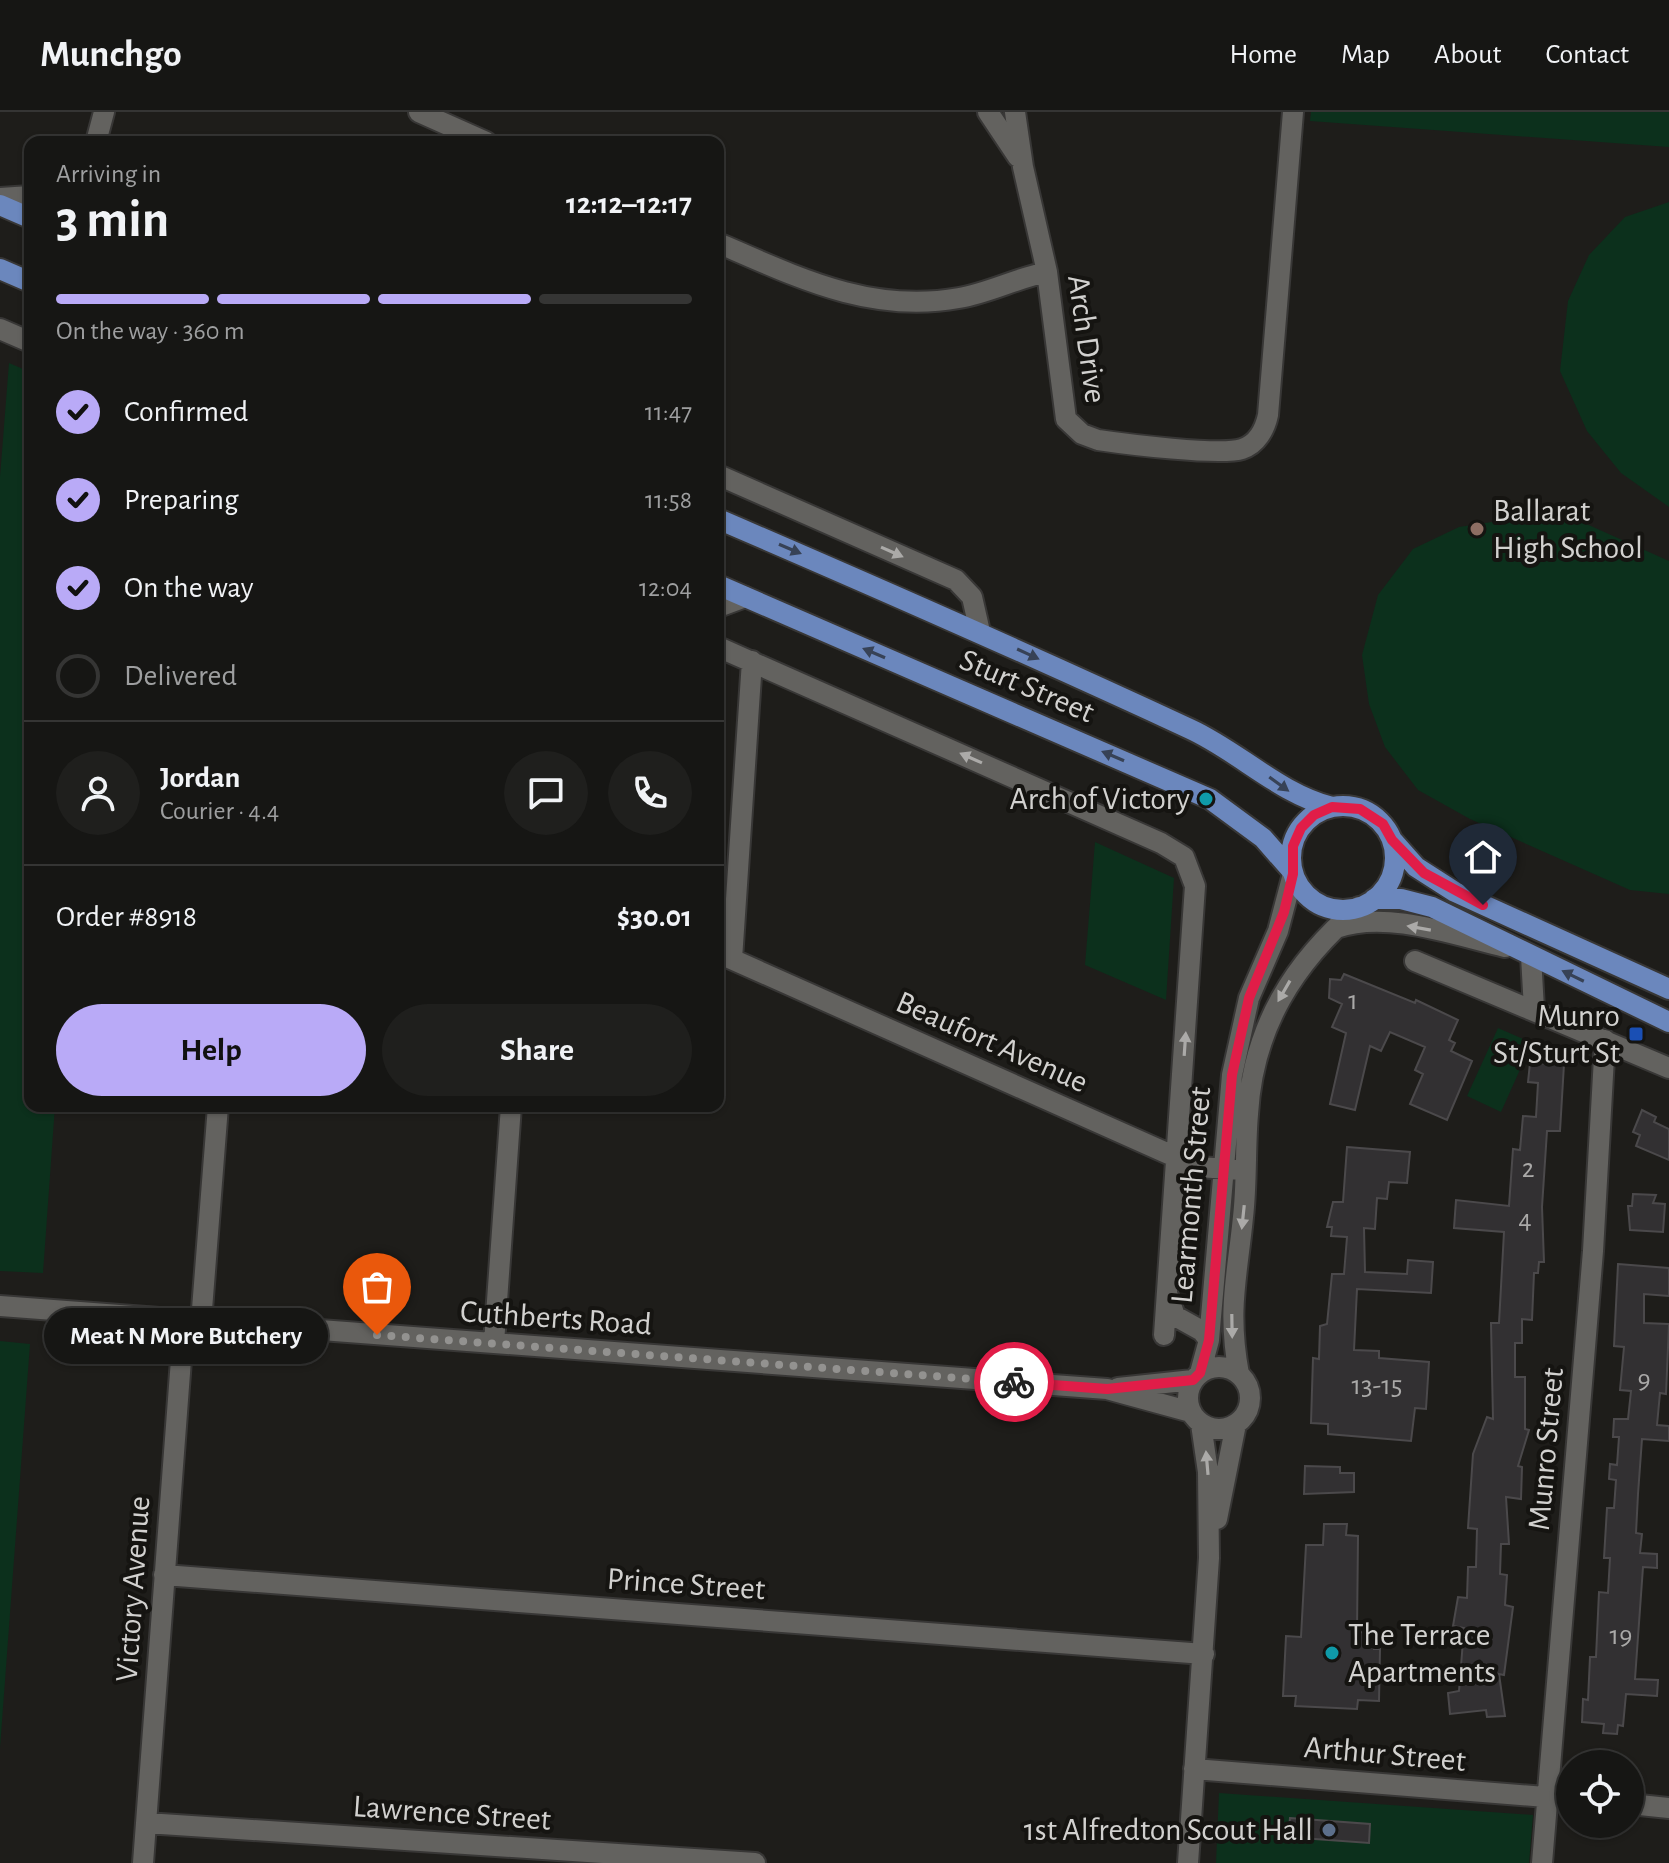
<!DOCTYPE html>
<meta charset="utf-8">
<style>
:root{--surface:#161614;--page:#1f1f1d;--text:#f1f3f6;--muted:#9e9fa0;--line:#353534;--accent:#b9aaf7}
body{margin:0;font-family:"Alegreya Sans",sans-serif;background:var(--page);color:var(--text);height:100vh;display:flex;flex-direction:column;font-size:30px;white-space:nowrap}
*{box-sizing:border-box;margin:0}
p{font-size:26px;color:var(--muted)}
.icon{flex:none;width:44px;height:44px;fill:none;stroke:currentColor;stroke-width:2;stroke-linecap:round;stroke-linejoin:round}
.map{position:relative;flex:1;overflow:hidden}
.panel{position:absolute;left:24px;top:24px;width:700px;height:976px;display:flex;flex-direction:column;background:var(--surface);border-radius:16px;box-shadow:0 2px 6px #0004,0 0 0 2px var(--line)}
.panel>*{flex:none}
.tools{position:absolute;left:1556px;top:1638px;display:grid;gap:16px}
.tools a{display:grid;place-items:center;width:88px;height:88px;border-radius:50%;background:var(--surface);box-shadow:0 2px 6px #0004,0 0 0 2px var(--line);font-size:40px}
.pin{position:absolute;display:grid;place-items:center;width:68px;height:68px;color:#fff;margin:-82px -34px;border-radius:50% 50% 50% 0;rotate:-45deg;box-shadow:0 0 8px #0007}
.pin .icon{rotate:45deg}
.courier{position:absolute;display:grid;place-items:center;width:80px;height:80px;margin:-40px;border:6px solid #e11d48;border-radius:50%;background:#fff;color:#222;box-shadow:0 2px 10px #0007}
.bubble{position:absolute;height:56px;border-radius:28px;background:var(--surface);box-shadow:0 2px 6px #0004,0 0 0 2px var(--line);font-size:26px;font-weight:600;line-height:56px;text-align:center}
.headline em{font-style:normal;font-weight:600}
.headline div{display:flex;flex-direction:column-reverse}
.headline{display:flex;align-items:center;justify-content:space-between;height:136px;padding:0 32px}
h1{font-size:52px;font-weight:600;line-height:60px}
.bar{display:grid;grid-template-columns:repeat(4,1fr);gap:12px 8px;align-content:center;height:96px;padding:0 32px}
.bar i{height:10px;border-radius:6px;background:var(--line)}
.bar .current{background:var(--accent)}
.bar p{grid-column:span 4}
.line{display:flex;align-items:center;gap:20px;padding:0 32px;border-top:2px solid var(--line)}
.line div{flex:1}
.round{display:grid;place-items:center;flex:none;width:84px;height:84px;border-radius:42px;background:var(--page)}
ol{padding:0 32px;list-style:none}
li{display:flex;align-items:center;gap:24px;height:88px}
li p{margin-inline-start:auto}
li .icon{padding:8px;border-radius:50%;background:var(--accent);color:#111;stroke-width:4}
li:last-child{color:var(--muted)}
li i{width:44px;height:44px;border:4px solid var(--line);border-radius:50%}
.button{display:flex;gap:16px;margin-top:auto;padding:16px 32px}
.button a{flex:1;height:92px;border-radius:48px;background:var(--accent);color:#111;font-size:32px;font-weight:600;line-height:92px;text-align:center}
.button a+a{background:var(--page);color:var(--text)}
header{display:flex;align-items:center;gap:48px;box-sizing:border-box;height:112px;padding:0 40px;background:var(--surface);border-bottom:2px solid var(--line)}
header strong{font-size:38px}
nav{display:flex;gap:44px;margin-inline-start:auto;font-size:28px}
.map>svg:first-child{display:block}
.green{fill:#0c301c}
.building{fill:#323032;stroke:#4b494b;stroke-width:2}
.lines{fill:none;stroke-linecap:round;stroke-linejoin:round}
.minor-casing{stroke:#383736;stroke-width:24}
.major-casing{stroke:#383736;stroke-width:24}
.minor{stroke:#63625f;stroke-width:20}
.major{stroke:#6b87bd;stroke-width:20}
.oneway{fill:#374256}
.oneway2{fill:#abaaa8}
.done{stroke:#939290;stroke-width:8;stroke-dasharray:0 14.4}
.route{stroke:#e11d48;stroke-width:10}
.education-dot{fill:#8d6e63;stroke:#151411;stroke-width:3}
.culture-dot{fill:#0f9aa8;stroke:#151411;stroke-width:3}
.transit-dot{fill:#1a4fb4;stroke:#151411;stroke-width:3}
.service-dot{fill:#5c6f8a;stroke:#151411;stroke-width:3}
.labels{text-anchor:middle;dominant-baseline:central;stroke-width:8;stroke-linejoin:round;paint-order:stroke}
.number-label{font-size:28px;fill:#aaa9a8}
.street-label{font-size:32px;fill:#d2d1cf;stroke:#151411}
.poi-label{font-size:32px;fill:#d2d1cf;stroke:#151411;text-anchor:end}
</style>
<header>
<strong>Munchgo</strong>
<nav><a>Home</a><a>Map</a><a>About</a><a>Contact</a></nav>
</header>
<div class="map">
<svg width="1669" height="1751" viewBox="0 0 1669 1751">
<rect width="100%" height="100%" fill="#1e1d1a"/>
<!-- green -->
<path class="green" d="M1311,0H1669V35L1310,9Z
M1669,90V395L1621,361L1587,319L1560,259L1568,189L1589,143L1625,105Z
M9,251L30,260V994H55L43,1161L0,1159V365Z
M1525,405L1582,410L1669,449V782L1630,778L1470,707L1418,678L1385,635L1369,592L1362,543L1378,483L1413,437L1459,415Z
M1095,730L1174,766L1166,888L1085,853Z
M1498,916L1532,931L1501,1000L1467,984Z
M0,1229L30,1232L0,1636Z
M1219,1681L1533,1703L1529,1751H1216Z"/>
<!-- building -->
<path class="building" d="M1344,862L1415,891L1416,888L1458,908L1449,928L1455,931L1451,939L1472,949L1447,1008L1410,992L1423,962L1415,958L1425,935L1390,920L1381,939L1370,934L1355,998L1330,992L1346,921L1332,915L1342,892L1329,886L1330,867L1341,868Z
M1530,951L1564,952L1560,1019H1547L1542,1095L1544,1150H1539L1538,1161H1534L1532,1208L1522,1207V1231H1515V1265H1525V1317L1529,1318L1518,1354L1522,1355L1521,1387L1506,1385L1509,1432H1501L1500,1462L1507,1463L1505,1493L1513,1495L1504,1563L1499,1562L1505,1604L1487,1605L1486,1598L1450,1602L1448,1581L1459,1579L1464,1516L1453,1514L1458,1485L1467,1486L1468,1455H1476L1477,1417L1468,1416L1473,1342L1487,1305L1493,1307L1491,1211H1499L1504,1120L1454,1116L1456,1088L1509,1094L1513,1037L1520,1038L1523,1004L1536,1005L1538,971L1528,970Z
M1642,998L1656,1005L1654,1010L1669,1017V1048L1636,1034L1640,1023L1633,1020Z
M1347,1035L1410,1040L1407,1071L1389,1070L1387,1087L1377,1086L1375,1117L1364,1116L1365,1160L1407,1162L1408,1148L1433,1150L1431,1181L1357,1177L1354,1238L1379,1239V1246L1429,1250L1426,1297L1415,1296L1411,1329L1328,1322V1312L1311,1311L1313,1246L1319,1247L1320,1214L1327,1212L1332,1162H1344L1347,1125L1331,1124L1332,1115H1327L1333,1090H1343Z
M1633,1082L1656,1083L1653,1091L1665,1092L1663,1120L1630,1118L1628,1094H1632Z
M1618,1152L1669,1156V1184L1644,1182V1211L1669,1212L1666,1282L1660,1281L1657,1313L1669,1314V1329L1642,1327L1638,1382L1636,1421L1642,1422L1640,1441L1657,1442V1456L1643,1455L1635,1567L1658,1568L1657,1584L1626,1582L1623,1614L1618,1613L1617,1622L1603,1621L1604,1612L1582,1610L1583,1587L1588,1588L1590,1545H1596L1599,1480L1608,1481L1610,1446H1604L1607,1396H1614L1616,1368L1609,1367L1610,1352L1617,1353L1619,1325H1613L1614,1307H1628L1631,1279L1620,1278L1624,1235L1614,1234Z
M1305,1354L1340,1355V1361H1354V1380L1304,1382Z
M1324,1412H1347L1346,1423L1358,1424L1357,1520L1375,1521L1374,1537H1380L1379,1589L1358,1588L1357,1597L1295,1594L1296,1584H1283L1286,1524L1301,1525L1306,1433H1323Z
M1290,1706L1370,1712L1369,1731L1288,1725Z"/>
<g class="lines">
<!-- minor casing -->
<g class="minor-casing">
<path id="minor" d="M419,0L486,30
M988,0L1018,45
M1015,0L1023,55L1047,160L1066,307L1082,322L1098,328C1125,332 1220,344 1242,337C1257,332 1265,317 1268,303L1293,0
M96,30L104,0
M0,86L30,84
M718,131C797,165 870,202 959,186C989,181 1017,166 1047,160
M0,217L30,230
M718,363L956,468L972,485L980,520
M718,495L745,485
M718,535L1161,731L1184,745L1195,774L1164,1223
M1336,816C1387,798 1454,823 1505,835
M718,841L1198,1055L1245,1058
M1531,844L1534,897
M732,847L752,549
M1415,849L1669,956
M1168,1184L1175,1204L1202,1219L1209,1228
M0,1194L1107,1277L1191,1300
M201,1210L218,994
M494,1231L511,994
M1188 1286a31 31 0 1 1 62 0a31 31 0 1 1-62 0Z
M1200,1261L1209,1228L1232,963L1249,886L1278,819L1293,762
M1239,1262C1227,1198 1237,1166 1243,1105C1247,1071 1245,1036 1248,1002C1253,915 1294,850 1359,795
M1118,1276L1193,1268
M1217,1407L1236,1312
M164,1463L1204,1542
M1194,1657L1570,1687
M1630,1692L1669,1696
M146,1711L755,1751
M143,1751L184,1208
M1188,1751L1209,1446L1208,1360L1201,1312
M1542,1751L1593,1139L1605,928"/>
</g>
<!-- major casing -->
<g class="major-casing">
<path id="major" d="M0,93L30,106
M0,157L30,170
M718,407C876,475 1033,544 1190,617C1240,640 1278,681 1332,695
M718,473L1210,687L1263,726L1292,759
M1291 746a52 52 0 1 1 104 0a52 52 0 1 1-104 0Z
M1393,729L1416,755L1455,780L1669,877
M1374,787H1401L1432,795L1669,910"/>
</g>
<!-- minor -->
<use href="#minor" class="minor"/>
<!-- major -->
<use href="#major" class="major"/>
</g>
<!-- one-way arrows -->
<defs><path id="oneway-solid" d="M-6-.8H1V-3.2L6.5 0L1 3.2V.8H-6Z" transform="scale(2)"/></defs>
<g class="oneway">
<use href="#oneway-solid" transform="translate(790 437) rotate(23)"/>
<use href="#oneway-solid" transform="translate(874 541) rotate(-157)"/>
<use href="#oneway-solid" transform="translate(1028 542) rotate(25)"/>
<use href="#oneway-solid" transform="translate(1113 644) rotate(-157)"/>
<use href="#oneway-solid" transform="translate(1279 672) rotate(36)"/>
<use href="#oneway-solid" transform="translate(1573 864) rotate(-154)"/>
</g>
<g class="oneway2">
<use href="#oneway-solid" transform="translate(892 440) rotate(24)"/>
<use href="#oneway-solid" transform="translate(971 646) rotate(-156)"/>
<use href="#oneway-solid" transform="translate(1419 816) rotate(-170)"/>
<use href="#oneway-solid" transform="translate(1284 879) rotate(120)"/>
<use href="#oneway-solid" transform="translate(1185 932) rotate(-86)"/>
<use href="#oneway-solid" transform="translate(1243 1105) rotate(96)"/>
<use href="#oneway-solid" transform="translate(1232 1214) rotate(89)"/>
<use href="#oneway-solid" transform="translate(1207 1351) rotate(-95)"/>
</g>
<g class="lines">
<!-- done -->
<path class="done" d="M377,1223L1014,1270"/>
<!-- route -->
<path class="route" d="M1014,1270L1107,1277L1193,1268L1200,1261L1209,1228L1232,963L1249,886L1284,800L1293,762V734L1301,716L1314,703L1332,695L1360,697L1383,712L1392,728L1424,761L1483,793"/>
</g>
<!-- markers -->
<circle class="education-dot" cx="1477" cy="417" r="8"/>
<g class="culture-dot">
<circle cx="1206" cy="687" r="8"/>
<circle cx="1332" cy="1541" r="8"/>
</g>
<rect class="transit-dot" x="1628" y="914" width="16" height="16" rx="4"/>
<circle class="service-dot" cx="1329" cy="1718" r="8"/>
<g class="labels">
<!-- number labels -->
<g class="number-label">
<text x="1353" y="889">1</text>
<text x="1528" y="1057">2</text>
<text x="1525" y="1108">4</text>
<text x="1644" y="1268">9</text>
<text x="1377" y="1274">13-15</text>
<text x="1621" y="1524">19</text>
</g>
<!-- street labels -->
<g class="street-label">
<text transform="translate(1087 227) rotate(82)">Arch Drive</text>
<text transform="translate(1027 574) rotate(23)">Sturt Street</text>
<text transform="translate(992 930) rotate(24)">Beaufort Avenue</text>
<text transform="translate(1191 1083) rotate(-85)">Learmonth Street</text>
<text transform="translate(556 1206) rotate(4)">Cuthberts Road</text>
<text transform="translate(1546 1337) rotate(-85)">Munro Street</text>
<text transform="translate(686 1472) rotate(4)">Prince Street</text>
<text transform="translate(133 1477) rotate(-86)">Victory Avenue</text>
<text transform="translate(1385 1642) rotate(5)">Arthur Street</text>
<text transform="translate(452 1701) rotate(4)">Lawrence Street</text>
</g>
<!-- poi labels -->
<g class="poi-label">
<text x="1493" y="399" text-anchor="start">Ballarat<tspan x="1493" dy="37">High School</tspan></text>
<text x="1190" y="687">Arch of Victory</text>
<text x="1620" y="904">Munro<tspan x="1620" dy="37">St/Sturt St</tspan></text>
<text x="1348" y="1523" text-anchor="start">The Terrace<tspan x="1348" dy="37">Apartments</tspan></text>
<text x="1313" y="1718">1st Alfredton Scout Hall</text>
</g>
</g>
</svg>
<div class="tools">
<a><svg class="icon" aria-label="locate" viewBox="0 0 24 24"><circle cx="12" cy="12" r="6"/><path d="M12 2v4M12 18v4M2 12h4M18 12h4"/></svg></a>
</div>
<div class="pin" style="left:377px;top:1223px;background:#ea580c"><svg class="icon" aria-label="bag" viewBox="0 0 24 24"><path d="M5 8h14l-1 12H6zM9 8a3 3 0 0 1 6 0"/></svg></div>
<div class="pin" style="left:1483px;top:793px;background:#1f2937"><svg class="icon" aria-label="home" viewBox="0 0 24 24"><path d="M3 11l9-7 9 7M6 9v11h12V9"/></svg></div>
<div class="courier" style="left:1014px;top:1270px"><svg class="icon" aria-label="bike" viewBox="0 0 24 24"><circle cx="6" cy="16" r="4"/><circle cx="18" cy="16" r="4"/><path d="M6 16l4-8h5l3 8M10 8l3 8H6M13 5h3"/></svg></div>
<div class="bubble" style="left:44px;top:1196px;width:284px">Meat N More Butchery</div>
<section class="panel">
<div class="headline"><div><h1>3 min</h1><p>Arriving in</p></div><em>12:12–12:17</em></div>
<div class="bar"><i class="current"></i><i class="current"></i><i class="current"></i><i></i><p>On the way · 360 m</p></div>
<ol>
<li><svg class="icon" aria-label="check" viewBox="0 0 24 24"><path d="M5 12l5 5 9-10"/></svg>Confirmed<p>11:47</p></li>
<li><svg class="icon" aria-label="check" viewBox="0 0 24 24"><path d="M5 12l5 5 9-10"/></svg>Preparing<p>11:58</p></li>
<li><svg class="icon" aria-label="check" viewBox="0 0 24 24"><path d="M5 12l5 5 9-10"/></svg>On the way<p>12:04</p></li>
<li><i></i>Delivered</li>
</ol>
<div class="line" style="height:144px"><a class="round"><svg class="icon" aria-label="person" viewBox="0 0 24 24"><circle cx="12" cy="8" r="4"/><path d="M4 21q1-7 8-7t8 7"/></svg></a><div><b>Jordan</b><p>Courier · 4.4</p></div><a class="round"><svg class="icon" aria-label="chat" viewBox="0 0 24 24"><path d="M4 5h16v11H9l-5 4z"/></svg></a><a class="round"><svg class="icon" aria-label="phone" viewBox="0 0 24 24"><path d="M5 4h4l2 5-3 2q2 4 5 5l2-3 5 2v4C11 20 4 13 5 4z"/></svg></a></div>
<div class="line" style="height:104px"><div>Order #8918</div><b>$30.01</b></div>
<div class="button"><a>Help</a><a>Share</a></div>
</section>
</div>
